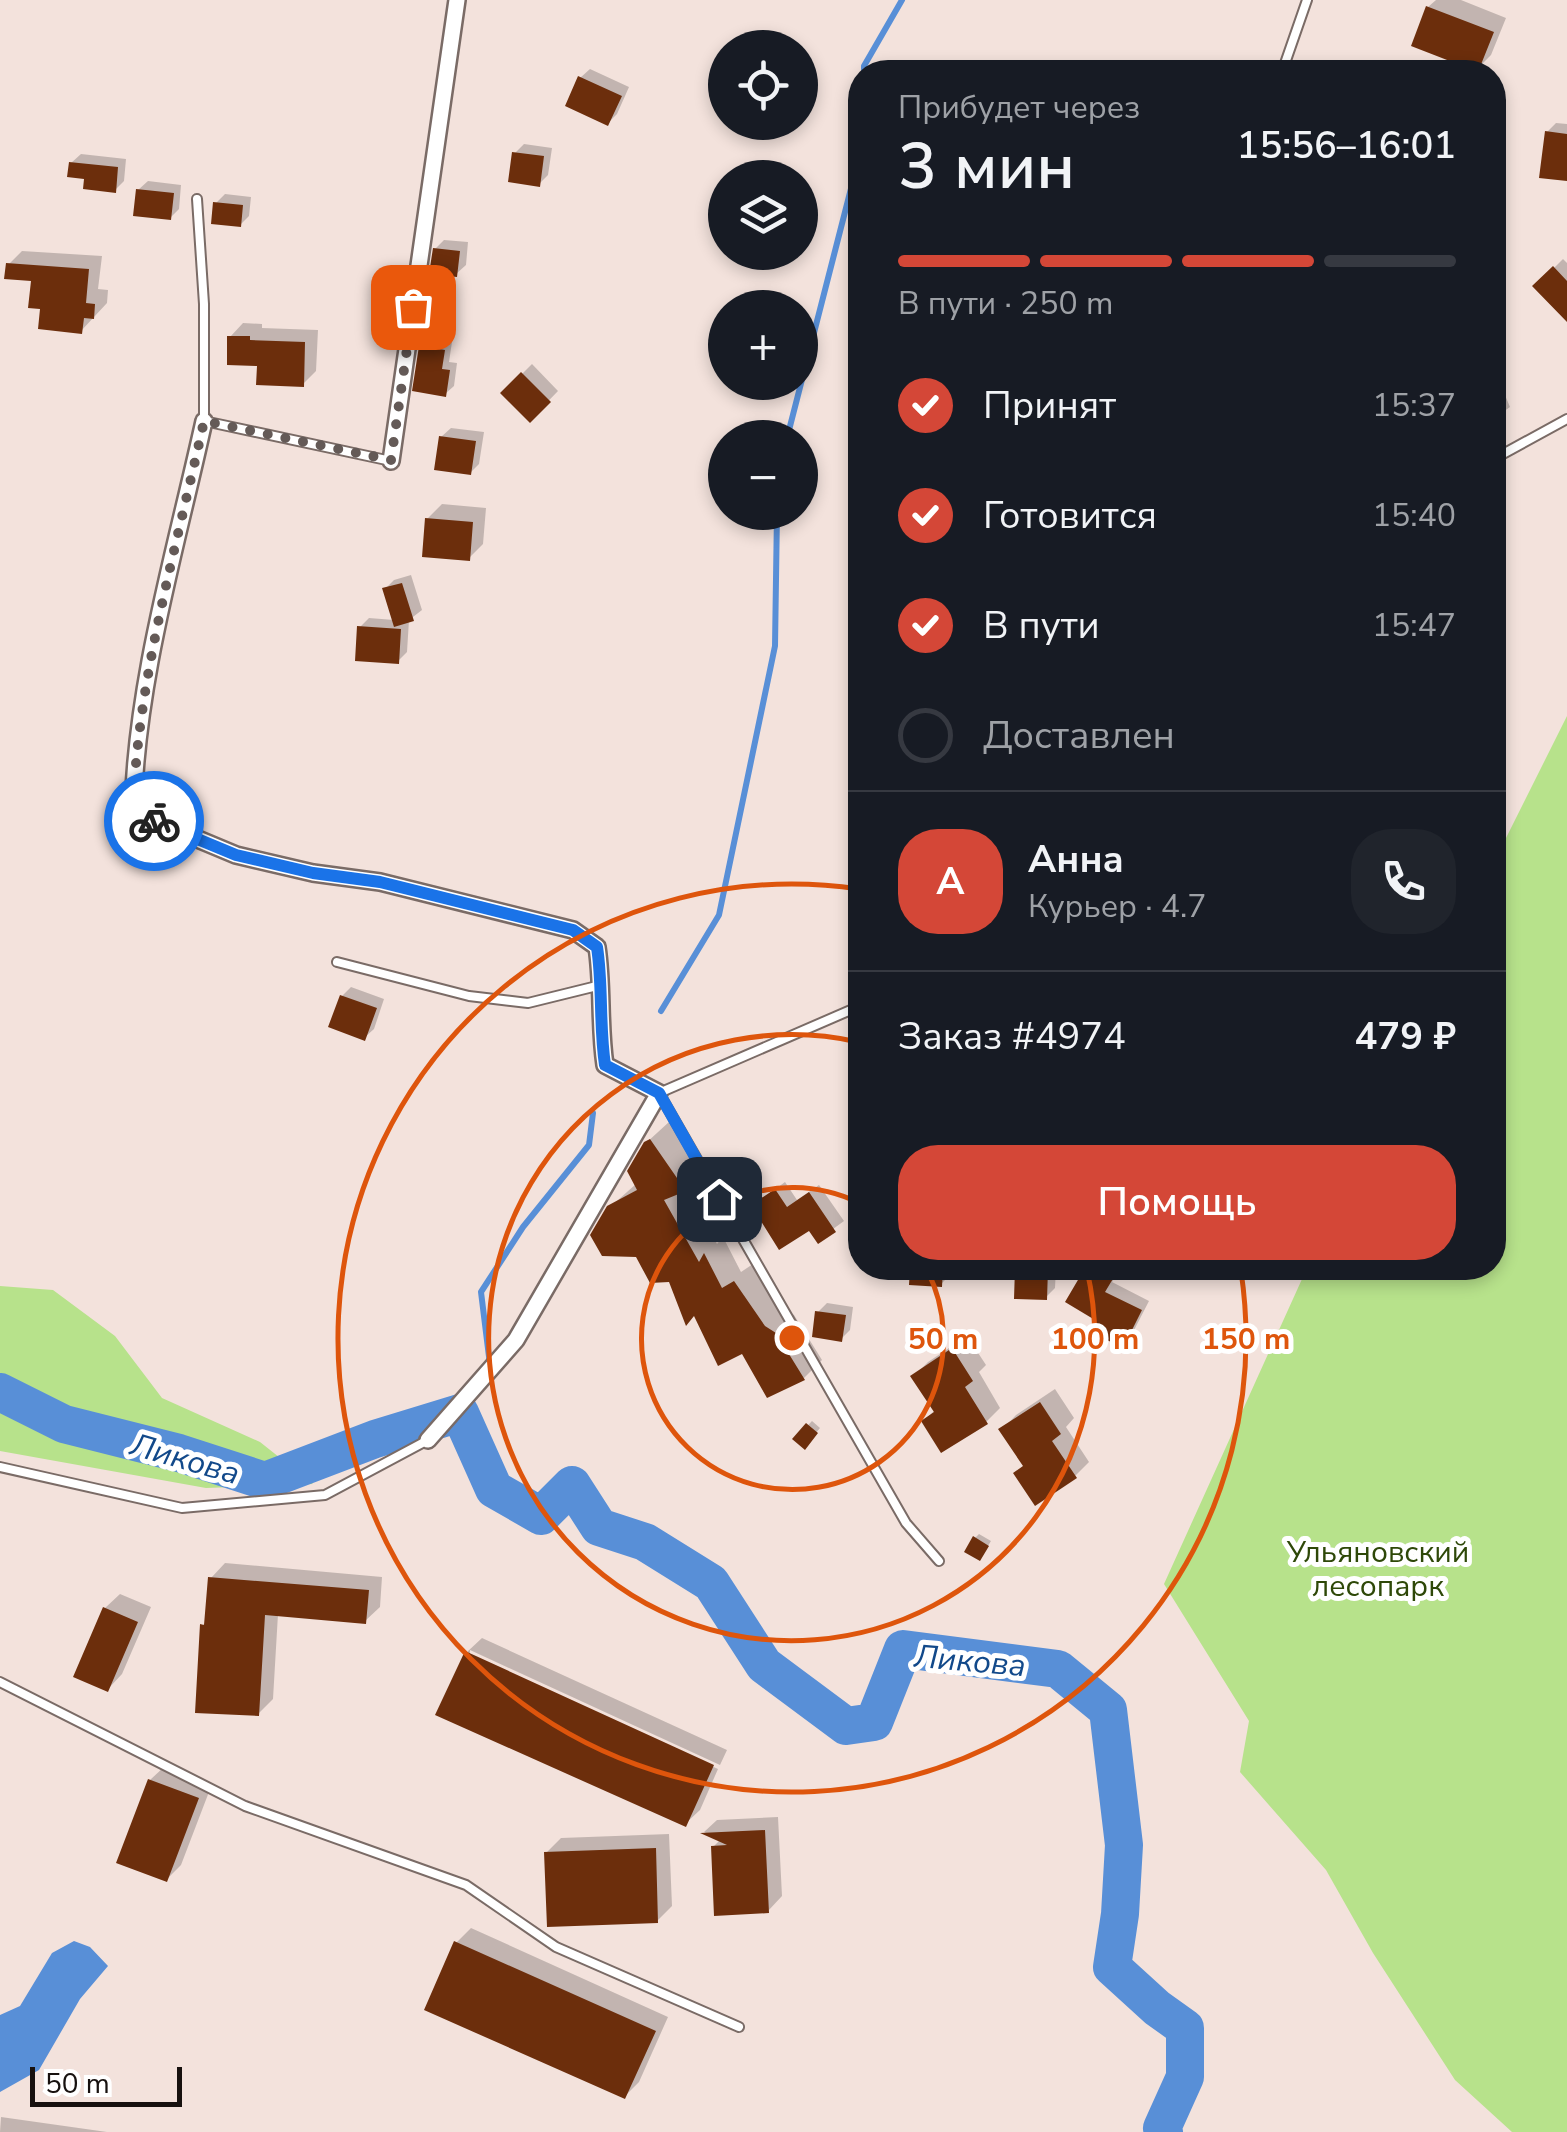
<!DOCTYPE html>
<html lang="ru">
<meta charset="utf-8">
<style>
:root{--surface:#171b24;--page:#20242c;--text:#f1f3f6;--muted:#9ea1a6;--line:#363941;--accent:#d44737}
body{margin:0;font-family:"Nunito Sans",sans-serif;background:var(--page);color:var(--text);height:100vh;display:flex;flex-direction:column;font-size:38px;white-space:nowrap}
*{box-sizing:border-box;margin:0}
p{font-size:32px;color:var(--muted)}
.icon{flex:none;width:55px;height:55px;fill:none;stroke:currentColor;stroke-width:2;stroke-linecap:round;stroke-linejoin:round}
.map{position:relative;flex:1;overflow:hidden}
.sheet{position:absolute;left:848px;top:60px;width:658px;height:1220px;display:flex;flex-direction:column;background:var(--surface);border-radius:40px;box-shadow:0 5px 15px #0003}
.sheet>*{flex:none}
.fabs{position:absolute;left:708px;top:30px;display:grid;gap:20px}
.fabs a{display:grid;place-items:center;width:110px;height:110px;border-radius:50%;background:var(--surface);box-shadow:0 5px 15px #0003;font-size:50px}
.scale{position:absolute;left:30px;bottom:25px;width:152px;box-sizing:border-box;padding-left:10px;border:5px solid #17110f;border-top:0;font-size:28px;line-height:35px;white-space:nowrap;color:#17110f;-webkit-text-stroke:8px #fff;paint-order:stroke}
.pin{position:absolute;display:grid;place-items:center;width:85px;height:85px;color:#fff;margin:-42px;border-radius:20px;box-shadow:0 5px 15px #0006}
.courier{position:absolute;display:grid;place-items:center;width:100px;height:100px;margin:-50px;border:8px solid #1a73e8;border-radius:50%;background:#fff;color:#222;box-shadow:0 2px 12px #0007}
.summary em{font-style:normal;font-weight:600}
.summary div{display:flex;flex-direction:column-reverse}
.summary{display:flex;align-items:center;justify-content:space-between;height:170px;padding:0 50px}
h1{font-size:65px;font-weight:600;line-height:75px}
.bar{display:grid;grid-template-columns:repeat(4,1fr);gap:15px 10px;align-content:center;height:120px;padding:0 50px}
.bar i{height:12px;border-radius:8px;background:var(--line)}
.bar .selected{background:var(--accent)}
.bar p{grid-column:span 4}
.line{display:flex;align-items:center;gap:25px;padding:0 50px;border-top:2px solid var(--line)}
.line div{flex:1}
.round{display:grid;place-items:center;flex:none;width:105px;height:105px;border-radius:40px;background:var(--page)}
ol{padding:0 50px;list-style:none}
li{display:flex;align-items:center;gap:30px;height:110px}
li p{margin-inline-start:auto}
li .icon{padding:10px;border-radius:50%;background:var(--accent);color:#fff;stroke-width:4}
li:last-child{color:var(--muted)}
li i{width:55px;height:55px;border:5px solid var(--line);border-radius:50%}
.cta{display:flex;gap:20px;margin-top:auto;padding:20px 50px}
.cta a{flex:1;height:115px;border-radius:40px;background:var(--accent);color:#fff;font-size:40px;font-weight:600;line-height:115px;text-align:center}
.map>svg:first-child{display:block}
.green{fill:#b7e28b}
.water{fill:#588fd7}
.shadow{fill:#0003}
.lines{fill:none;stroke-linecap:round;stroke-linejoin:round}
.stream{stroke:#588fd7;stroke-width:6}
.river{stroke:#588fd7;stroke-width:38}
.building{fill:#6c2e0c}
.lane-casing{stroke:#7a6b66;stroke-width:12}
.street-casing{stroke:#7a6b66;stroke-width:20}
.lane{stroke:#fff;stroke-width:8}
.street{stroke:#fff;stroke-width:15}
.done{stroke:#645a57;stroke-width:10;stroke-dasharray:0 18}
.route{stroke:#1a73e8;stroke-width:12}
.ring{fill:none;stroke:#de550c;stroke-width:5}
.labels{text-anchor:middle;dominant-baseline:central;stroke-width:10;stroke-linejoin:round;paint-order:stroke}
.park-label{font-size:30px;fill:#2e4808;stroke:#fff}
.water-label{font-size:32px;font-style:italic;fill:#12498a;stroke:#fff}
.centre{fill:#de550c;stroke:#fff;stroke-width:5}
.ring-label{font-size:30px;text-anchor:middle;font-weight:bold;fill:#de550c;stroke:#fff;stroke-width:10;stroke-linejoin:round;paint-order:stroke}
</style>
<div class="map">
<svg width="1567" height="2132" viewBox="0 0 1567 2132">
<rect width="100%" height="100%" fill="#f3e2dc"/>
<!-- green -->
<path class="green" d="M1567,716V2132H1512L1455,2080L1373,1953L1326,1870L1240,1772L1249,1721L1164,1584L1307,1268H1492L1493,864Z
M0,1286L53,1290L115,1336L162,1398L260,1442L313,1484L206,1488L0,1451Z"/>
<!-- water -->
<path class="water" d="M74,1941L90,1947L108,1966L80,1999L39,2070L0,2092V2015L20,2006L52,1953Z"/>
<!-- shadow -->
<path class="shadow" d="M1436,0H1461L1506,18L1491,55L1477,69L1428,7Z
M590,69L629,87L617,114L608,123L580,78Z
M1556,123L1567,124V178L1547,132Z
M524,144L552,148L548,175L539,184L515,153Z
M81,154L126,159L124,181L115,190L86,176L71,163Z
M148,181L181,185L179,209L170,218L138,190Z
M225,194L251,197L249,216L240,225L216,203Z
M444,240L468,242L466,265L456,274L435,249Z
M22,251L102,256L98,289L108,290L107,303L81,331L43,306L34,279L8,265Z
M1563,259L1567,263V318L1536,286Z
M243,323L262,324V328L318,330L316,371L303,384L259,363L230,337Z
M429,339L452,342L449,362L457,363L454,386L445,394L421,347Z
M532,364L558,391L530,420L503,393Z
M1499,381L1510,407L1492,420V384Z
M451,428L484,432L479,464L470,473L441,437Z
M442,504L486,508L483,544L469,558L427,519Z
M411,575L422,610L409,620L407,652L398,661L360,627L369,618L394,620L385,589L394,580Z
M351,987L384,999L374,1029L364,1038L342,996Z
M669,1122L703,1170L686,1188L717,1244L723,1237L741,1272L753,1264L784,1308L794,1315L822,1360L804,1378L743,1350L696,1313L609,1208L636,1184L646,1143Z
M785,1182L797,1200L819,1185L844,1221L818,1240L810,1227L754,1205Z
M912,1268H950V1275L941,1284L912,1283Z
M984,1268H1056L1055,1288L1046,1297L1017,1276L983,1275Z
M1088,1268H1121L1112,1282L1149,1301L1131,1336L1122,1345L1098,1318L1068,1301Z
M827,1303L853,1307L850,1330L841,1339L818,1312Z
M967,1336L986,1365L979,1372L1000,1408L986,1422L924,1421L936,1409L914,1376L928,1362Z
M1055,1389L1074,1418L1066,1427L1089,1462L1075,1476L1025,1465L1002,1430L1016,1415Z
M812,1421L820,1428L805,1446L796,1438Z
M979,1534L991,1541L983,1554L975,1538Z
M225,1563L382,1577L380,1607L365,1621L278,1614L273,1699L258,1714L203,1625L207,1621L211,1578Z
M120,1594L151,1607L122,1674L108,1689L105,1608Z
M482,1638L727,1750L720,1765L470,1650V1655L718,1769L700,1810L685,1824L439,1713L467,1652Z
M165,1766L212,1784L181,1865L166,1880L150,1780Z
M778,1817L782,1896L768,1911L713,1847L720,1840L704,1832L717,1820Z
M669,1834L672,1906L657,1921L546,1853L561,1838Z
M471,1928L668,2017L639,2082L625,2096L456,1943Z
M1,2117L107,2132H0Z"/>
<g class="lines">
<!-- stream -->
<path class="stream" d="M864,72V66L902,0
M787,438L855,173L860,117
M661,1011L719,915L775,646L777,512
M490,1365L481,1292L523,1227L589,1145L593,1113"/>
<!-- river -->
<path class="river" d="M0,1392L64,1424L179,1453L265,1481L375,1439L460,1413L494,1489L541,1516L572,1485L599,1527L645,1542L711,1583L764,1665L846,1726L874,1722L903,1649L1058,1669L1108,1710L1124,1845L1120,1914L1112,1967L1157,2008L1185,2028V2077L1162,2128L1164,2132"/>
</g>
<!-- building -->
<path class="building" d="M1426,6L1494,32L1478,72L1411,46Z
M578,76L622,96L608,126L565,106Z
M1545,131L1567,134V181L1539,178Z
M512,152L544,156L540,187L508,182Z
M69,162L118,167L116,193L83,189L84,179L67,177Z
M136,189L174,193L171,220L133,216Z
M213,202L243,205L241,227L211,224Z
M433,248L460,251L457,277L429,274Z
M6,263L89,269L86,303L95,304L94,319L84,318L82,334L38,329L40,309L28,308L31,281L4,279Z
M1553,266L1567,281V322L1532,286Z
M227,336H250V340L305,342L304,387L256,385L257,366L227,365Z
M419,346L445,350L442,369L450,370L446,397L412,391Z
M521,372L551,402L530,423L500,393Z
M439,436L476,441L471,475L434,470Z
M425,518L473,522L470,561L422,557Z
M402,583L414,621L394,627L382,588Z
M357,626L401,629L399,664L355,661Z
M340,995L377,1008L365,1041L328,1027Z
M650,1139L686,1191L664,1200L699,1262L704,1253L722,1288L734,1281L765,1326L776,1333L805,1380L767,1398L742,1354L718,1366L694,1316L686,1326L669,1282L650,1283L636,1257L602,1256L590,1235L607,1206L637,1190L627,1171L644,1142Z
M775,1189L787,1207L809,1192L836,1232L818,1244L809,1231L779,1250L751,1205Z
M910,1268H943L942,1287L909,1285Z
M1015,1268H1048L1047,1300L1014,1299Z
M1085,1268H1098L1114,1277L1105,1292L1142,1310L1123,1348L1089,1331L1095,1320L1065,1302Z
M815,1311L846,1315L842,1342L812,1337Z
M952,1348L973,1381L965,1387L988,1424L941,1453L921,1421L934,1412L910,1376Z
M1040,1402L1061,1434L1052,1441L1077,1478L1035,1506L1013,1473L1023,1466L998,1429Z
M806,1423L818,1433L805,1450L792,1439Z
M973,1536L989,1546L980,1561L964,1552Z
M208,1577L369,1590L366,1624L265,1615L259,1716L195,1713L200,1624L204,1625Z
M103,1607L138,1622L108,1692L73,1677Z
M465,1651L714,1765L686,1827L435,1715Z
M148,1779L199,1798L167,1882L116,1863Z
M765,1830L769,1913L714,1916L711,1846L727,1845L700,1833Z
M656,1848L658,1923L547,1927L544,1852Z
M454,1941L656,2031L625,2099L424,2010Z"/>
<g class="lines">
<!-- lane casing -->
<g class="lane-casing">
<path id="lane" d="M1282,72L1307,0
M197,199L204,304V421L391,461
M1492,460L1567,419
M337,962L469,996L528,1003L601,985
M860,1006L659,1093L906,1523L939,1561
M0,1467L182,1508L325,1495L428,1440
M0,1682L245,1806L466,1885L556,1947L739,2027"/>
</g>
<!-- street casing -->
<g class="street-casing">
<path id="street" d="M204,421C176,549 136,681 133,812L236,855L313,873L380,882L573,930L597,947C603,986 599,1025 605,1065L659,1093L516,1340L428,1440
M391,461L457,0"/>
</g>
<!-- lane -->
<use href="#lane" class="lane"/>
<!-- street -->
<use href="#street" class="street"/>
</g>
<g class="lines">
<!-- done -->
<path class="done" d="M154,821L133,812C137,681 176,550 204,421L391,460L413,307"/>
<!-- route -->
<path class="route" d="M154,821L236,855L313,873L380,882L573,930L597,947C603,986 599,1025 605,1065L659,1093L719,1199"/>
</g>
<!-- distance rings -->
<g class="ring">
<path d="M926 1268A151 151 0 1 1 859 1203"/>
<path d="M1087 1270A303 303 0 1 1 858 1042"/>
<path d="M1241 1271A454 454 0 1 1 859 889"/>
</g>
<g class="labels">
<!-- park labels -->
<g class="park-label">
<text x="1378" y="1552">Ульяновский<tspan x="1378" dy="34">лесопарк</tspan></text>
</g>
<!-- water labels -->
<g class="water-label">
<text transform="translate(185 1459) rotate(16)">Ликова</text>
<text transform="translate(970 1661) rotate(5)">Ликова</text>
</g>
</g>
<circle cx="792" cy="1338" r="15" class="centre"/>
<g class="ring-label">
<text x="943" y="1349">50 m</text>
<text x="1095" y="1349">100 m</text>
<text x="1246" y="1349">150 m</text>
</g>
</svg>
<div class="fabs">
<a><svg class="icon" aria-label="locate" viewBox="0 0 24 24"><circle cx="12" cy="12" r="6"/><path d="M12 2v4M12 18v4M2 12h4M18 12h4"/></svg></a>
<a><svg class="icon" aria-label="layers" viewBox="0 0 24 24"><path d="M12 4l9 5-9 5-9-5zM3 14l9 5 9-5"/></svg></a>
<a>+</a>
<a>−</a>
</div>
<div class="scale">50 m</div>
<div class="pin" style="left:413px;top:307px;background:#ea580c"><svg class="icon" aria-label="bag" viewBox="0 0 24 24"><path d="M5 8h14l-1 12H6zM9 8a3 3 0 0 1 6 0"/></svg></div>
<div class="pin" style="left:719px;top:1199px;background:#1f2937"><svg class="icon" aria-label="home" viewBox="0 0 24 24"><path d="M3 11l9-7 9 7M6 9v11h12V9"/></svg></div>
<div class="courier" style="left:154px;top:821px"><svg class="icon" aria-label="bike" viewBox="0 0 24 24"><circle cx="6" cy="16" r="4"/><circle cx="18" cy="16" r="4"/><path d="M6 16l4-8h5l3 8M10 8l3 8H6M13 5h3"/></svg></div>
<section class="sheet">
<div class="summary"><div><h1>3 мин</h1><p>Прибудет через</p></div><em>15:56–16:01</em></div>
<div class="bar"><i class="selected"></i><i class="selected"></i><i class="selected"></i><i></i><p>В пути · 250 m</p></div>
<ol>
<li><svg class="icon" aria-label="check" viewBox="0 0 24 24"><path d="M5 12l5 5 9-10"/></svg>Принят<p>15:37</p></li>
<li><svg class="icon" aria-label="check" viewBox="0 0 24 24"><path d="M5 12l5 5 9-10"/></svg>Готовится<p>15:40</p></li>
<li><svg class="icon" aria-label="check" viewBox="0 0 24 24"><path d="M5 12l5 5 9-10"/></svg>В пути<p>15:47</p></li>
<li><i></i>Доставлен</li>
</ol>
<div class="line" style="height:180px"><b class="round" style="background:var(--accent);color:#fff">А</b><div><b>Анна</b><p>Курьер · 4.7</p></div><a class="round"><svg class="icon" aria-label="phone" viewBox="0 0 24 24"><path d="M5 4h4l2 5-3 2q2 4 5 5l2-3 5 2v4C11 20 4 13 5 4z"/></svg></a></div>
<div class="line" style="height:130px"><div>Заказ #4974</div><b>479 ₽</b></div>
<div class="cta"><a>Помощь</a></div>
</section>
</div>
